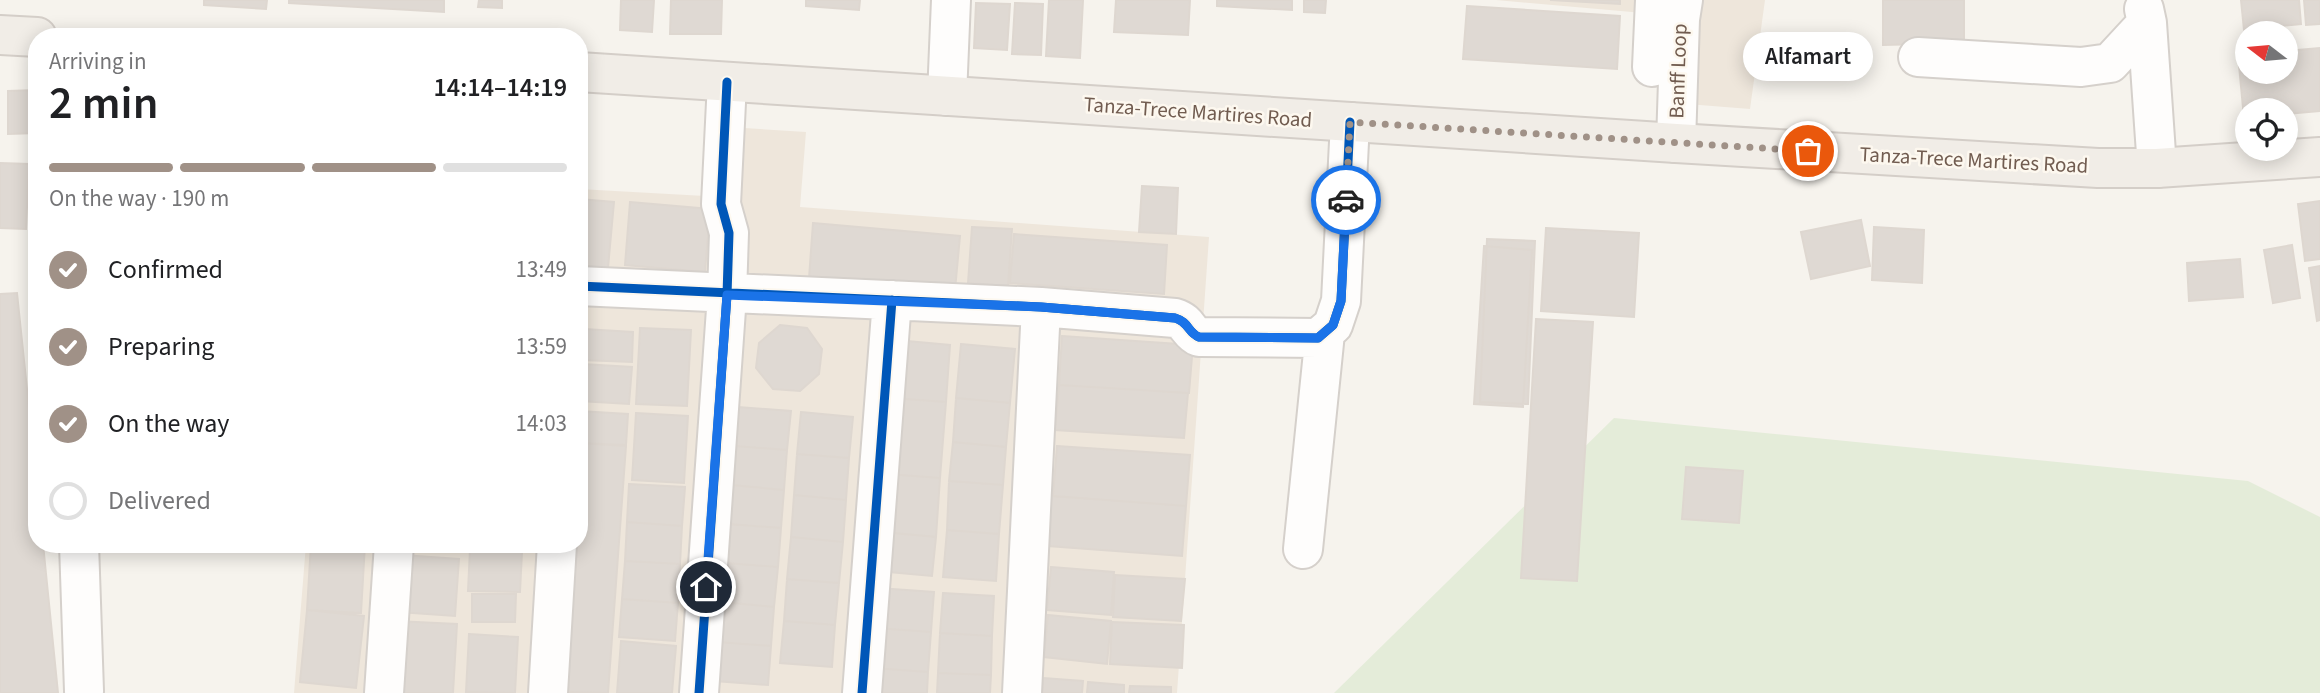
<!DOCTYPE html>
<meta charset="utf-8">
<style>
:root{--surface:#fff;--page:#f6f6f6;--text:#202124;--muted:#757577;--line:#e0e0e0;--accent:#a09187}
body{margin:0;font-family:"Source Sans 3",sans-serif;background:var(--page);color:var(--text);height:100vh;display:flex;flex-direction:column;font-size:26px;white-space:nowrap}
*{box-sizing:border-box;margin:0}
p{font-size:23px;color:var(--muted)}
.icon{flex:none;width:38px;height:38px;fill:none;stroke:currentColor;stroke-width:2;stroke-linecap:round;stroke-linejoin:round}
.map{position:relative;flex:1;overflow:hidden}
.drawer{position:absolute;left:28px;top:28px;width:560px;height:525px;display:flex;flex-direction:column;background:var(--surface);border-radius:28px;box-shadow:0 4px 18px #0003}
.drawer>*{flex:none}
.needle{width:46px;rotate:286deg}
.fabs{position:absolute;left:2235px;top:21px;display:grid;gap:14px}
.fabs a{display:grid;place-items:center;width:63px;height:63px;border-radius:50%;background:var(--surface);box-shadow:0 4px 18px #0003;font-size:35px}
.pin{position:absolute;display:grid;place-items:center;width:60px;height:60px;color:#fff;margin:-30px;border:4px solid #fff;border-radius:50%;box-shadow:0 2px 7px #0007}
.courier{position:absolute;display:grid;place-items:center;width:70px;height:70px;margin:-35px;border:5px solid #1a73e8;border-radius:50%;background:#fff;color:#222;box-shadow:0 2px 9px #0007}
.bubble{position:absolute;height:49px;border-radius:24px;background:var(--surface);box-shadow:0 4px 18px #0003;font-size:23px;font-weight:600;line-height:49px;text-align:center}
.overview em{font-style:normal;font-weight:600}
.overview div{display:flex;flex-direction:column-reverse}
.overview{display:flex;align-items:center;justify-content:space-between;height:119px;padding:0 21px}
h1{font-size:46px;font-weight:600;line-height:52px}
.bar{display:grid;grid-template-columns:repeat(4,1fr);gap:10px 7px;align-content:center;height:84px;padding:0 21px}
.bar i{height:9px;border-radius:5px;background:var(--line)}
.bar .current{background:var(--accent)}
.bar p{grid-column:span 4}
ol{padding:0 21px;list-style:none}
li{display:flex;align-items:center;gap:21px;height:77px}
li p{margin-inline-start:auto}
li .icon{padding:7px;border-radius:50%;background:var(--accent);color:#fff;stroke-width:4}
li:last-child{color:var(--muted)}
li i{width:38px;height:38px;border:4px solid var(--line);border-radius:50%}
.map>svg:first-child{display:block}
.residential{fill:#eee6db}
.green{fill:#e4ecd9}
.building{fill:#dfd9d3;stroke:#ded7d0;stroke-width:2}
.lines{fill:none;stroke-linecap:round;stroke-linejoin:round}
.minor-casing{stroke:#d5d0cb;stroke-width:42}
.major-casing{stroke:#d4cec8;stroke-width:42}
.minor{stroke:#fefdfc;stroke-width:38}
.major{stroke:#f1ede7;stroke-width:38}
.cycleway-casing{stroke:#fdf8ef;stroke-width:13}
.cycleway{stroke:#0057b8;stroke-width:9}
.done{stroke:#a09187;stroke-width:7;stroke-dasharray:0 12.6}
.route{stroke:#1a73e8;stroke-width:9}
.labels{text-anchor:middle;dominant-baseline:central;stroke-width:5;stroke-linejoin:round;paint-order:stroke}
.street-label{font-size:21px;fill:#715c50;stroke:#fdf8ef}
</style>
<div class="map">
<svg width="2320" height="693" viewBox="0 0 2320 693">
<rect width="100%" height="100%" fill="#f6f3ed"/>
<!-- residential -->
<path class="residential" d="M1496,0H1765L1750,109L1662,102L1666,15Z
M713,126L806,132L800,207L1209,237L1177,693H294L306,544H579V189L705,196Z"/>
<!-- green -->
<path class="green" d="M1614,418L2248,481L2320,517V693H1334Z"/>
<!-- building -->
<path class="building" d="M204,0H267L266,9L204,5Z
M289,0H444V12L289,3Z
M479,0H502V8L478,7Z
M621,0H654L652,32L620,30Z
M671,0H722L721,34H670Z
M806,0H860L859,10L806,6Z
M1049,0H1083L1080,58L1046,56Z
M1116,0H1190L1188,35L1114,32Z
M1217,0H1292V10L1217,6Z
M1304,0H1326L1325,13L1304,12Z
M1550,0H1620V4Z
M1883,0H1964V43L1883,45Z
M2241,0H2299L2301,24L2244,30Z
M2304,0H2320V24L2306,25Z
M976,3L1010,4L1007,50L974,48Z
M1015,3L1043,4L1041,55L1012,54Z
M1467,6L1620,16L1617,69L1463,59Z
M2320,48V111L2286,114V110H2247V118H2244L2238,55L2247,54V72H2286V51Z
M37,90V133L8,134V91Z
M0,163L29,164L26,229L0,228Z
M1142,186L1178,188L1176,234L1139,232Z
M579,199L614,202L608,268L579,266Z
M2320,201V259L2305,261L2298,204Z
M630,202L710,209L705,272L625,265Z
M1861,220L1870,266L1811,279L1801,232Z
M813,223L960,236L955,290L809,278Z
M972,227L1012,229L1008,286L968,283Z
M1874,227L1924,230L1922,283L1872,280Z
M1546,228L1639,233L1634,317L1541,311Z
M1014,234L1167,245L1164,294L1010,283Z
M1487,239L1535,241L1528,404L1480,402Z
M2292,245L2300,298L2273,303L2264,250Z
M1484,246L1532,250L1523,407L1474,404Z
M2240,259L2243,297L2189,301L2187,263Z
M2320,266V320L2317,321L2309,268Z
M17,293L37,485V544H43L58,693H0V294Z
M1536,319L1593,322L1577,581L1521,578Z
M780,325L807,328L822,349L819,374L800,391L773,389L756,368L759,343Z
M640,328L691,330L687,406L636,404Z
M584,329L633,332L632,362L582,360Z
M1062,336L1193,345L1189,393L1059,385Z
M896,340L950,345L946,402L891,398Z
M961,344L1015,349L1010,403L956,398Z
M582,364L632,367L629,404L580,401Z
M1059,385L1188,393L1184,438L1055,430Z
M891,398L946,402L940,478L886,474Z
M956,398L1010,403L1006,447L953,442Z
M738,407L791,411L787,450L735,446Z
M579,411L628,414L626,445L579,443Z
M801,412L853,417L849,458L797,454Z
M636,413L688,416L684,483L632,480Z
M953,442L1006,447L1003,485L949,481Z
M579,443L626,446L608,693L558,692L569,544H579Z
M735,446L787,450L784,490L731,485Z
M1057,446L1190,455L1186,506L1053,496Z
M797,454L849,458L846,500L794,495Z
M1686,467L1743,471L1739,523L1682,519Z
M886,474L940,478L936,537L882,532Z
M949,481L1003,485L999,534L947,530Z
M629,484L685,487L682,526L627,522Z
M731,485L784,490L781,528L728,524Z
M794,495L846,500L843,542L791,537Z
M1051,496L1186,506L1182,556L1048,546Z
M627,522L682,526L680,564L625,561Z
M728,524L781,528L778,567L725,563Z
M947,530L999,534L996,581L943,577Z
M882,532L936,537L932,576L878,571Z
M791,537L843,542L839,583L787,579Z
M311,544H365L361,613L307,610Z
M403,544H464V549Z
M470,549L522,552L520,592L468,591Z
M402,555L459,559L455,616L399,612Z
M625,561L680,564L678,603L622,599Z
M725,563L778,567L774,607L722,602Z
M1051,567L1114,572L1111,615L1047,610Z
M1115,575L1185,579L1181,621L1113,617Z
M787,579L839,583L835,625L784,621Z
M878,588L934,592L931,632L875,628Z
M943,593L994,596L992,636L940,633Z
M472,594H516L515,622H472Z
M622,599L678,603L675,641L619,637Z
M722,602L774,607L771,646L718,642Z
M307,610L364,616L356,688L300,682Z
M1048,615L1111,621L1107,664L1044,657Z
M395,621L457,624L453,693H391Z
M784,621L835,625L832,667L780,663Z
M1112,622L1184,625L1182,668L1110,664Z
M875,628L931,632L928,672L873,668Z
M940,633L992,636L991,675L938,673Z
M469,634L518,637L515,693L466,692Z
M621,641L676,646L672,693H617Z
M718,642L771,646L768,685L715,681Z
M873,668L928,672L927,693H871Z
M938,673L991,675L990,693H937Z
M1043,678L1083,681L1082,693H1042Z
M1088,682L1124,685V693H1087Z
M1130,686L1171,687V693H1129Z"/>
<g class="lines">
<!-- minor casing -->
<g class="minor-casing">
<path id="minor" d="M2144,9L2147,23L2157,168
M1918,57L2081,67L2110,63L2147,23
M1652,67L1655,0
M947,96L951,0
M1676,143L1680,19L1683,0
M579,286L1041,307L1175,318C1189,322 1188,333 1199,337L1318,338L1333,325L1341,301L1350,122
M79,544L84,691
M1303,549L1325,333
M384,693L394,544
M548,693L557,544
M699,693L727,295L729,233L721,204L727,82
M862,693L892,300
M1022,693L1041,307"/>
</g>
<!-- major casing -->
<g class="major-casing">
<path id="major" d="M0,35L37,37
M579,72L1676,143L2098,168H2157L2320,157"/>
</g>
<!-- minor -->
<use href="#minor" class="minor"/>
<!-- major -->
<use href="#major" class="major"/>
<!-- cycleway casing -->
<g class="cycleway-casing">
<path id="cycleway" d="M579,286L1041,307L1175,318C1189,322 1188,333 1199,337L1318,338L1333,325L1341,301L1350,122
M699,693L727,295L729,233L721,204L727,82
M862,693L892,300"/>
</g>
<!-- cycleway -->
<use href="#cycleway" class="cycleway"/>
</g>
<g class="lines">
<!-- done -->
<path class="done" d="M1346,200L1350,122L1808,151"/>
<!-- route -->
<path class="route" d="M706,587L727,295L1041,307L1175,318C1189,322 1188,333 1199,337L1318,338L1333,325L1341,301L1346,200"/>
</g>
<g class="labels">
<!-- street labels -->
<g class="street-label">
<text transform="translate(1678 71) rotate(-88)">Banff Loop</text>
<text transform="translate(1198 112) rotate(4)">Tanza-Trece Martires Road</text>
<text transform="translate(1974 160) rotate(3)">Tanza-Trece Martires Road</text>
</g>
</g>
</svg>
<div class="fabs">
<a><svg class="needle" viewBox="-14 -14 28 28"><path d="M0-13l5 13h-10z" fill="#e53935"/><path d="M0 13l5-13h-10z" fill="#757577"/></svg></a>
<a><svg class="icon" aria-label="locate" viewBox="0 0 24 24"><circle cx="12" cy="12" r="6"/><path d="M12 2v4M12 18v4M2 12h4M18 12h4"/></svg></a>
</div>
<div class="pin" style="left:1808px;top:151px;background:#ea580c"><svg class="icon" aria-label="bag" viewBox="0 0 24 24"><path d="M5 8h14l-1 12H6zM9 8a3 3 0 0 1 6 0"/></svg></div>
<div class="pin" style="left:706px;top:587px;background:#1f2937"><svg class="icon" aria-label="home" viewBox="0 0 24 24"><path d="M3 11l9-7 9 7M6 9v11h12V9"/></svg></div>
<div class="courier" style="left:1346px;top:200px"><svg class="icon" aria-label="car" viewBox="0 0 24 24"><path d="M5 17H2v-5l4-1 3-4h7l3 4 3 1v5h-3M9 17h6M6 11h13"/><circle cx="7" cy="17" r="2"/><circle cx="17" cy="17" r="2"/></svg></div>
<div class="bubble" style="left:1743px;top:32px;width:130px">Alfamart</div>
<section class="drawer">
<div class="overview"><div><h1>2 min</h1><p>Arriving in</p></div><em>14:14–14:19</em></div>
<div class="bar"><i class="current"></i><i class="current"></i><i class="current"></i><i></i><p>On the way · 190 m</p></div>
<ol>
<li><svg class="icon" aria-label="check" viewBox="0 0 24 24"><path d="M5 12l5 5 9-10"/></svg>Confirmed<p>13:49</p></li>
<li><svg class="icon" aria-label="check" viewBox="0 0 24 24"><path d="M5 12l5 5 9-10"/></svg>Preparing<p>13:59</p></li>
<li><svg class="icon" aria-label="check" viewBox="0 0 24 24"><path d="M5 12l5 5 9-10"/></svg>On the way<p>14:03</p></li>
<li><i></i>Delivered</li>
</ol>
</section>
</div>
